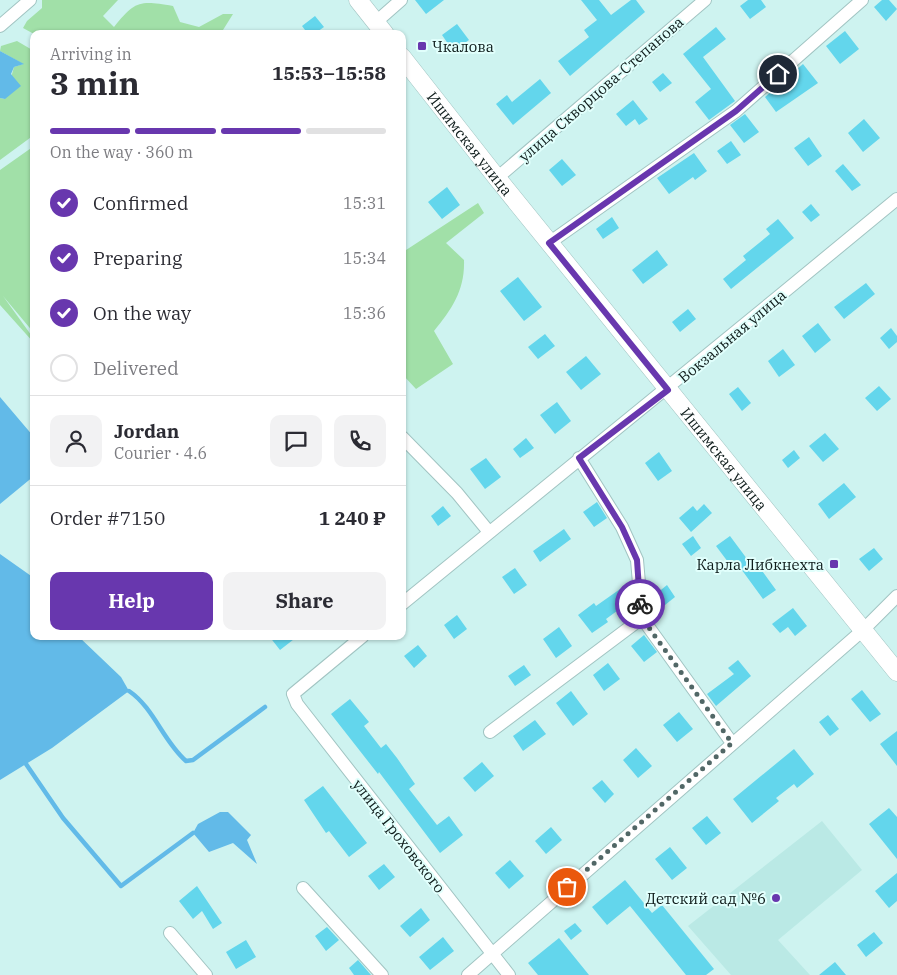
<!DOCTYPE html>
<meta charset="utf-8">
<style>
:root{--surface:#fff;--page:#f2f2f3;--text:#2b2b33;--muted:#7c7c81;--line:#e1e1e2;--accent:#6837ae}
body{margin:0;font-family:"IBM Plex Serif",serif;background:var(--page);color:var(--text);height:100vh;display:flex;flex-direction:column;font-size:19px;white-space:nowrap}
*{box-sizing:border-box;margin:0}
p{font-size:16px;color:var(--muted)}
.icon{flex:none;width:28px;height:28px;fill:none;stroke:currentColor;stroke-width:2;stroke-linecap:round;stroke-linejoin:round}
.map{position:relative;flex:1;overflow:hidden}
.drawer{position:absolute;left:30px;top:30px;width:376px;height:610px;display:flex;flex-direction:column;background:var(--surface);border-radius:10px;box-shadow:0 1px 4px #0004}
.drawer>*{flex:none}
.pin{position:absolute;display:grid;place-items:center;width:42px;height:42px;color:#fff;margin:-21px;border:2px solid #fff;border-radius:50%;box-shadow:0 1px 5px #0007}
.courier{position:absolute;display:grid;place-items:center;width:50px;height:50px;margin:-25px;border:4px solid #6837ae;border-radius:50%;background:#fff;color:#222;box-shadow:0 1px 6px #0007}
.headline em{font-style:normal;font-weight:700}
.headline div{display:flex;flex-direction:column-reverse}
.headline{display:flex;align-items:center;justify-content:space-between;height:85px;padding:0 20px}
h1{font-size:32px;font-weight:700;line-height:38px}
.bar{display:grid;grid-template-columns:repeat(4,1fr);gap:8px 5px;align-content:center;height:60px;padding:0 20px}
.bar i{height:6px;border-radius:4px;background:var(--line)}
.bar .selected{background:var(--accent)}
.bar p{grid-column:span 4}
.line{display:flex;align-items:center;gap:12px;padding:0 20px;border-top:1px solid var(--line)}
.line div{flex:1}
.round{display:grid;place-items:center;flex:none;width:52px;height:52px;border-radius:10px;background:var(--page)}
ol{padding:0 20px;list-style:none}
li{display:flex;align-items:center;gap:15px;height:55px}
li p{margin-inline-start:auto}
li .icon{padding:5px;border-radius:50%;background:var(--accent);color:#fff;stroke-width:4}
li:last-child{color:var(--muted)}
li i{width:28px;height:28px;border:2px solid var(--line);border-radius:50%}
.button{display:flex;gap:10px;margin-top:auto;padding:10px 20px}
.button a{flex:1;height:58px;border-radius:10px;background:var(--accent);color:#fff;font-size:20px;font-weight:700;line-height:58px;text-align:center}
.button a+a{background:var(--page);color:var(--text)}
.map>svg:first-child{display:block}
.built{fill:#bae9e5}
.green{fill:#a1e0a8}
.water{fill:#62bae8}
.lines{fill:none;stroke-linecap:round;stroke-linejoin:round}
.stream{stroke:#62bae8;stroke-width:4.5}
.building{fill:#63d6ec}
.street-casing{stroke:#a1c4c2;stroke-width:14}
.secondary-casing{stroke:#a1c4c2;stroke-width:19}
.street{stroke:#fff;stroke-width:12}
.secondary{stroke:#fff;stroke-width:18}
.done{stroke:#516766;stroke-width:5;stroke-dasharray:0 9}
.route{stroke:#6837ae;stroke-width:6}
.poi-dot{fill:#6837ae;stroke:#e1fffc;stroke-width:2}
.labels{text-anchor:middle;dominant-baseline:central;stroke-width:4;stroke-linejoin:round;paint-order:stroke}
.poi-label{font-size:15px;fill:#0e1c1b;stroke:#e1fffc;text-anchor:end}
.street-label{font-size:15px;fill:#0e1c1b;stroke:#e1fffc}
</style>
<div class="map">
<svg width="897" height="975" viewBox="0 0 897 975">
<rect width="100%" height="100%" fill="#cef3f0"/>
<!-- built -->
<path class="built" d="M822,821L862,870L778,940L810,975H731L688,926Z"/>
<!-- green -->
<path class="green" d="M42,0H118L103,16L114,27C135,1 139,0 173,6L180,22L199,27L223,14H233L223,30L235,34H34L23,28L27,21L42,8Z
M17,41L34,51V135L0,160V98L5,99L14,67L23,64L0,51L1,46Z
M34,146V333L3,296L34,339V343L0,305V170Z
M478,203L484,213L446,243L464,260C465,290 452,309 434,331L453,364L416,389L403,375V252Z"/>
<!-- water -->
<path class="water" d="M0,51L24,64L14,67L11,74L21,86L5,99L0,98Z
M0,397L34,437V476L0,504Z
M0,554L34,578V636H78L121,677L129,691L52,748L0,780Z
M220,812H228L251,835L247,840L257,864L233,843L209,852L193,833L198,824Z"/>
<g class="lines">
<!-- stream -->
<path class="stream" d="M129,691C154,708 163,741 186,761L193,760L265,707
M26,764L63,818L121,886L193,833"/>
</g>
<!-- building -->
<path class="building" d="M415,0H444L426,14Z
M581,0H599L611,15L631,0H636L645,12L570,76L558,61L589,37L584,30L597,20Z
M748,0H761L766,7L750,19L740,6Z
M882,0H889L897,9L886,21L874,7Z
M315,16L324,27L314,34H308L302,26Z
M457,24L469,40L453,51L442,35Z
M716,27L726,39L703,57L735,101L709,120L695,102L711,89L683,54Z
M845,31L859,49L840,64L826,46Z
M803,64L818,83L776,112L765,97Z
M663,73L672,83L660,92L652,82Z
M540,79L551,93L513,125L496,104L507,95L512,102Z
M633,100L648,119L639,125L635,119L626,126L616,114Z
M745,114L759,132L744,143L730,125Z
M864,119L880,138L863,152L848,133Z
M809,137L822,156L808,166L794,148Z
M731,141L741,155L727,164L717,151Z
M694,153L707,171L695,180L693,177L669,194L657,178Z
M562,159L576,175L562,186L549,170Z
M843,164L861,185L852,191L835,171Z
M447,187L460,205L442,219L428,202Z
M811,204L820,215L811,222L802,212Z
M612,217L619,228L603,239L596,229Z
M778,219L794,238L731,289L723,279L746,260L743,256L770,234L766,229Z
M657,250L668,265L643,284L632,270Z
M518,277L542,307L524,321L500,291Z
M866,283L875,294L844,319L834,307Z
M688,309L696,319L680,332L672,322Z
M818,323L831,340L815,353L802,336Z
M891,328L897,336V342L889,349L880,338Z
M545,334L555,346L538,359L528,347Z
M783,349L795,365L779,377L768,361Z
M586,356L601,374L581,390L566,372Z
M879,386L891,399L877,411L865,398Z
M738,387L751,403L742,411L729,394Z
M557,402L571,421L555,434L540,415Z
M825,433L839,449L823,462L809,446Z
M526,438L534,448L520,458L513,449Z
M794,450L800,458L788,468L782,460Z
M659,452L672,471L658,481L645,463Z
M486,458L501,477L485,489L470,469Z
M844,483L856,497L829,519L818,504Z
M597,502L607,518L594,527L583,512Z
M704,504L712,513L691,532L679,518L693,506L697,511Z
M443,506L451,516L438,526L431,516Z
M564,529L571,539L540,562L533,551Z
M693,536L701,548L691,556L682,544Z
M730,536L756,571L760,568L776,590L763,599L736,562L731,566L716,546Z
M874,548L883,559L869,571L859,559Z
M515,568L527,585L514,594L502,577Z
M667,585L675,597L665,605L656,594Z
M623,587L632,600L606,619L608,622L592,633L578,615L594,603L596,606Z
M793,608L807,626L795,636L788,627L780,633L772,624Z
M457,615L467,629L454,639L444,625Z
M559,627L572,646L556,658L543,639Z
M644,635L657,652L644,662L631,646Z
M269,636H298L280,650Z
M418,645L427,656L414,668L404,656Z
M738,660L751,676L716,706L707,694L734,674L728,668Z
M608,663L620,679L604,691L593,675Z
M524,665L531,675L515,686L508,676Z
M862,690L881,714L870,722L851,699Z
M571,691L588,714L573,726L556,703Z
M350,699L369,722L364,726L381,748L386,744L397,758L415,784L409,789L437,825L449,816L463,835L440,853L379,772L378,774L331,714Z
M679,712L693,729L677,742L663,725Z
M828,715L839,729L830,736L819,722Z
M535,720L546,734L523,751L513,736Z
M897,731V766L880,744Z
M636,748L652,766L638,778L623,760Z
M794,749L814,774L797,788L794,784L776,798L779,801L752,823L733,799Z
M482,762L494,776L475,792L463,778Z
M602,780L614,794L605,803L592,788Z
M323,786L367,843L349,857L329,831L326,833L304,800Z
M889,808L897,817V859L869,824Z
M707,816L721,833L706,845L692,828Z
M551,827L562,840L546,854L535,841Z
M670,847L687,868L672,880L655,859Z
M510,860L524,876L509,889L495,873Z
M384,864L395,877L379,890L368,876Z
M897,873V901L889,908L875,891Z
M625,880L652,913L662,905L714,969L706,975H686L630,906L607,925L592,907Z
M197,886L222,923L213,929L202,911L193,919L179,901Z
M421,908L430,920L410,937L400,926Z
M575,923L582,931L571,940L564,931Z
M327,927L339,940L326,951L315,936Z
M874,932L883,943L866,957L857,945Z
M443,937L454,951L430,970L419,957Z
M559,938L589,975H538L528,963Z
M246,940L256,957L236,969L226,952Z
M358,960L371,975H354L349,968Z
M835,962L846,975H819Z"/>
<g class="lines">
<!-- street casing -->
<g class="street-casing">
<path id="street" d="M376,22L401,0
M0,26L30,0
M497,178L705,0
M549,243L736,111L862,0
M402,437L457,493L489,532
M579,458L622,527L637,560L642,618L732,743
M402,604C567,468 733,335 897,199
M363,636L293,694L297,704L509,975
M490,732L642,618
M303,888L382,975
M170,933L206,975
M468,975L863,630L897,596"/>
</g>
<!-- secondary casing -->
<g class="secondary-casing">
<g id="secondary">
<path d="M358,0L385,34"/>
<path id="s1" d="M402,57L497,178L897,672"/>
</g>
</g>
<!-- street -->
<use href="#street" class="street"/>
<!-- secondary -->
<use href="#secondary" class="secondary"/>
</g>
<g class="lines">
<!-- done -->
<path class="done" d="M567,887L732,743L642,618L640,604"/>
<!-- route -->
<path class="route" d="M640,604L637,560L622,527L579,458L668,390L549,243L736,111L778,74"/>
</g>
<!-- markers -->
<g class="poi-dot">
<rect x="417" y="41" width="10" height="10" rx="2.5"/>
<rect x="829" y="559" width="10" height="10" rx="2.5"/>
<circle cx="776" cy="898" r="5"/>
</g>
<g class="labels">
<!-- poi labels -->
<g class="poi-label">
<text x="432" y="46" text-anchor="start">Чкалова</text>
<text x="824" y="564">Карла Либкнехта</text>
<text x="766" y="898">Детский сад №6</text>
</g>
<!-- street labels -->
<g class="street-label">
<text transform="translate(601 89) rotate(-41)">улица Скворцова-Степанова</text>
<text stroke="none"><textPath href="#s1" startOffset="110">Ишимская улица</textPath></text>
<text transform="translate(732 336) rotate(-40)">Вокзальная улица</text>
<text stroke="none"><textPath href="#s1" startOffset="515">Ишимская улица</textPath></text>
<text transform="translate(399 836) rotate(52)">улица Гроховского</text>
</g>
</g>
</svg>
<div class="pin" style="left:567px;top:887px;background:#ea580c"><svg class="icon" aria-label="bag" viewBox="0 0 24 24"><path d="M5 8h14l-1 12H6zM9 8a3 3 0 0 1 6 0"/></svg></div>
<div class="pin" style="left:778px;top:74px;background:#1f2937"><svg class="icon" aria-label="home" viewBox="0 0 24 24"><path d="M3 11l9-7 9 7M6 9v11h12V9"/></svg></div>
<div class="courier" style="left:640px;top:604px"><svg class="icon" aria-label="bike" viewBox="0 0 24 24"><circle cx="6" cy="16" r="4"/><circle cx="18" cy="16" r="4"/><path d="M6 16l4-8h5l3 8M10 8l3 8H6M13 5h3"/></svg></div>
<section class="drawer">
<div class="headline"><div><h1>3 min</h1><p>Arriving in</p></div><em>15:53–15:58</em></div>
<div class="bar"><i class="selected"></i><i class="selected"></i><i class="selected"></i><i></i><p>On the way · 360 m</p></div>
<ol>
<li><svg class="icon" aria-label="check" viewBox="0 0 24 24"><path d="M5 12l5 5 9-10"/></svg>Confirmed<p>15:31</p></li>
<li><svg class="icon" aria-label="check" viewBox="0 0 24 24"><path d="M5 12l5 5 9-10"/></svg>Preparing<p>15:34</p></li>
<li><svg class="icon" aria-label="check" viewBox="0 0 24 24"><path d="M5 12l5 5 9-10"/></svg>On the way<p>15:36</p></li>
<li><i></i>Delivered</li>
</ol>
<div class="line" style="height:90px"><a class="round"><svg class="icon" aria-label="person" viewBox="0 0 24 24"><circle cx="12" cy="8" r="4"/><path d="M4 21q1-7 8-7t8 7"/></svg></a><div><b>Jordan</b><p>Courier · 4.6</p></div><a class="round"><svg class="icon" aria-label="chat" viewBox="0 0 24 24"><path d="M4 5h16v11H9l-5 4z"/></svg></a><a class="round"><svg class="icon" aria-label="phone" viewBox="0 0 24 24"><path d="M5 4h4l2 5-3 2q2 4 5 5l2-3 5 2v4C11 20 4 13 5 4z"/></svg></a></div>
<div class="line" style="height:65px"><div>Order #7150</div><b>1 240 ₽</b></div>
<div class="button"><a>Help</a><a>Share</a></div>
</section>
</div>
